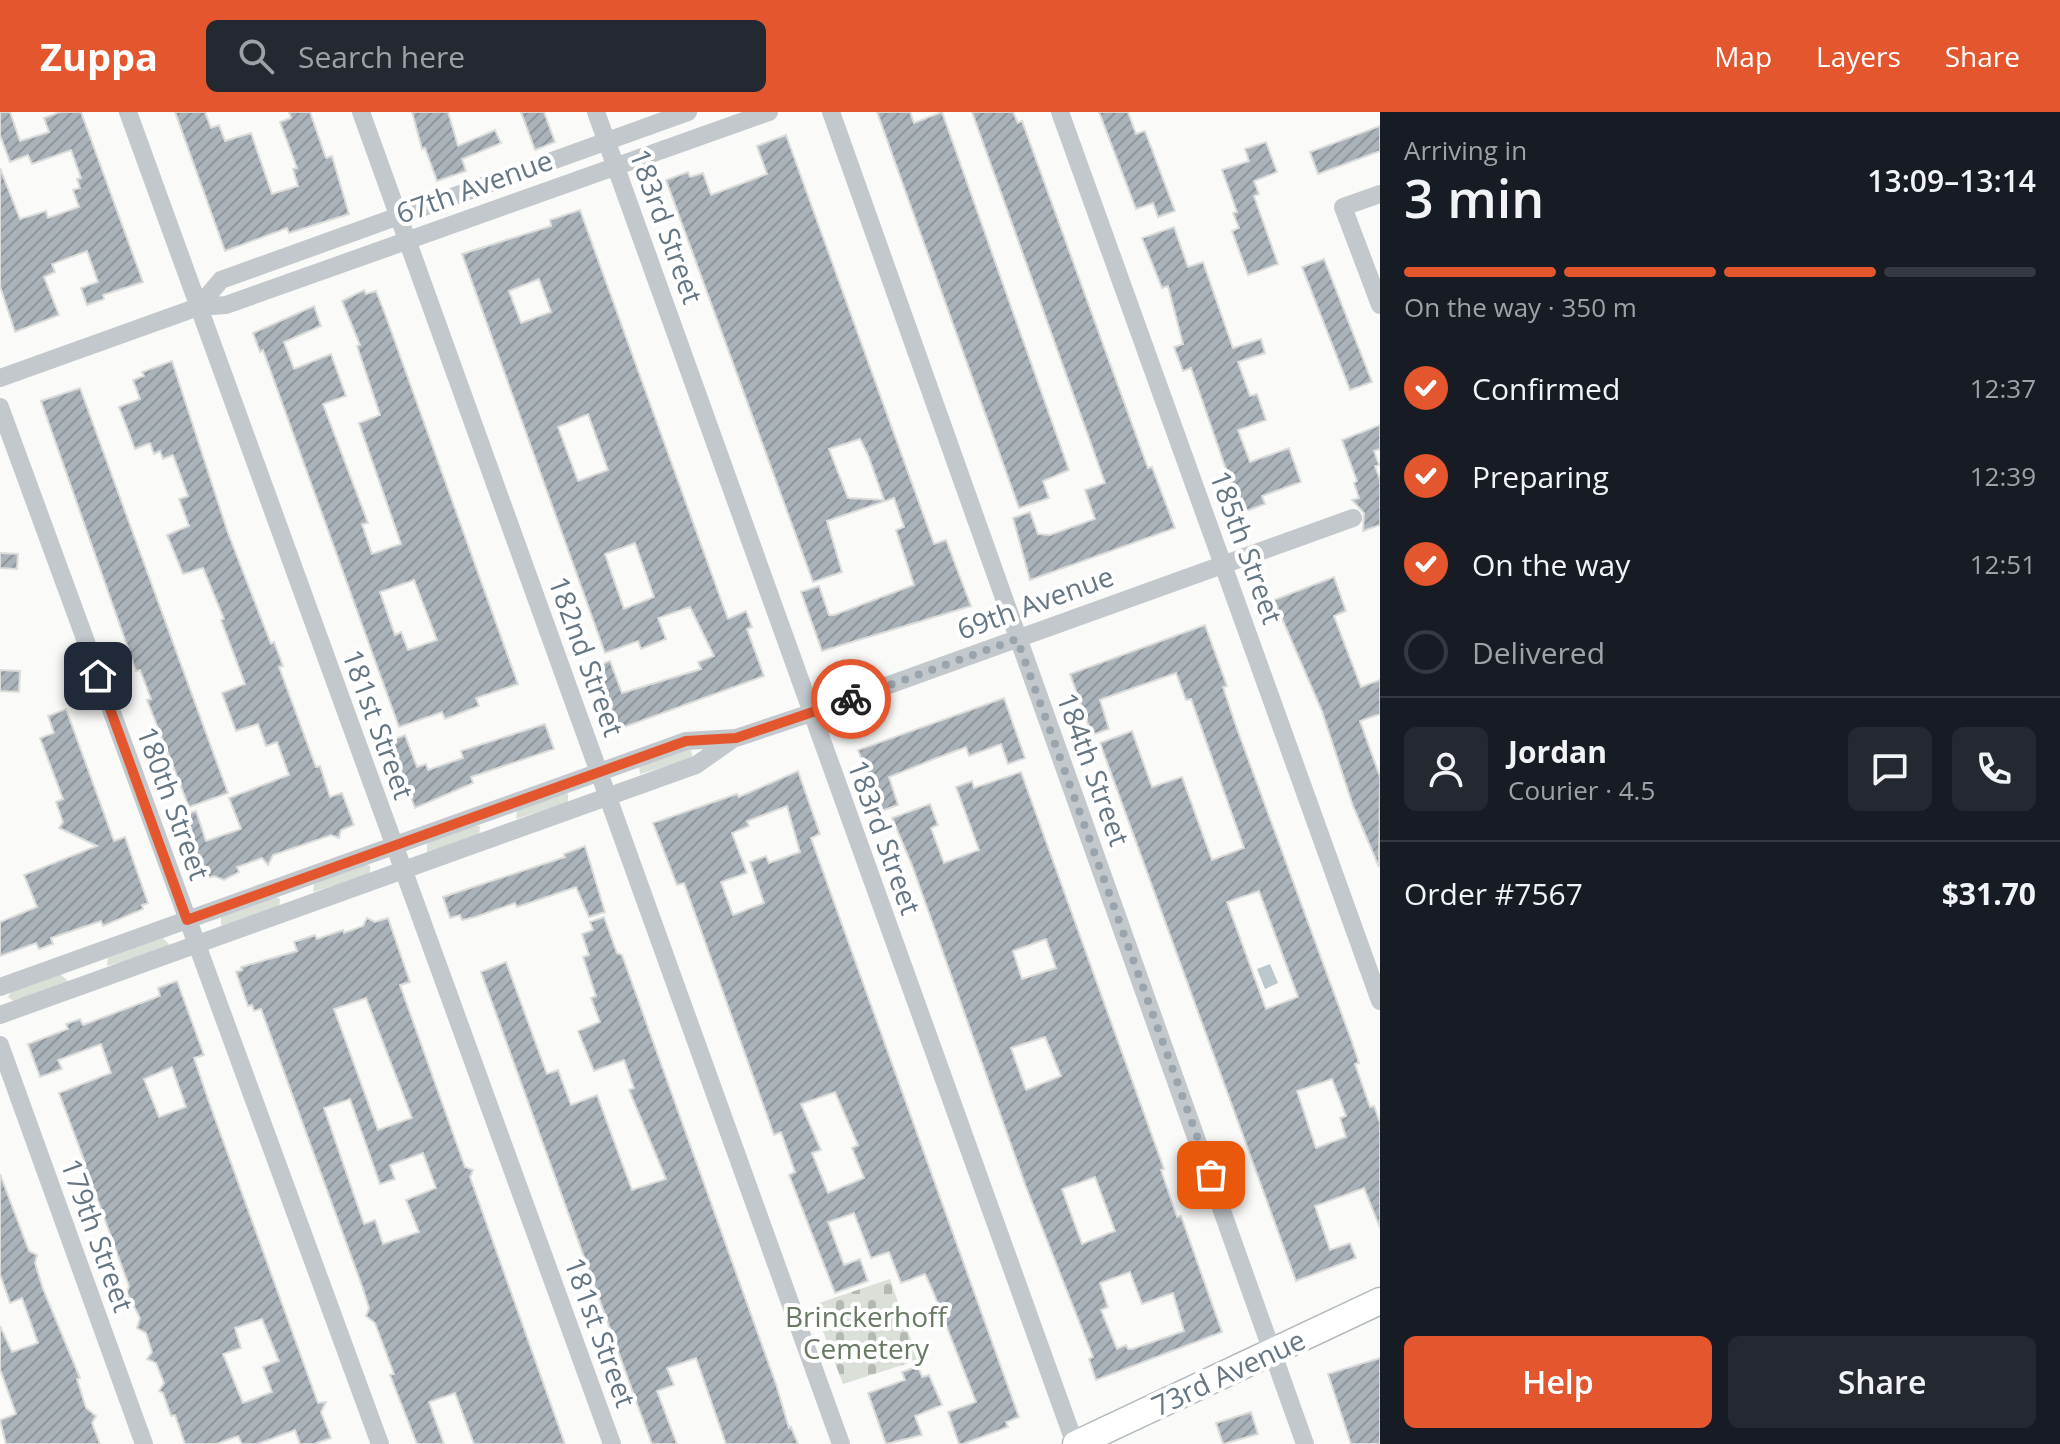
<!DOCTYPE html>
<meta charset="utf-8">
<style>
:root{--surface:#171b24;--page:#242831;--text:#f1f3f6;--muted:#9ea1a6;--line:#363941;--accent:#e4572e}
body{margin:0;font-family:"Open Sans",sans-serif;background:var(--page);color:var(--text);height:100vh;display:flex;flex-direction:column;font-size:30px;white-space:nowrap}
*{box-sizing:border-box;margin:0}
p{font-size:26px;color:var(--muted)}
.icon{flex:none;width:44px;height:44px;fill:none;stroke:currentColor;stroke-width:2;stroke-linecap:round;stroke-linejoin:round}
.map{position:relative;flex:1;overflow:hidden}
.details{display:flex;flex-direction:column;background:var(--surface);width:680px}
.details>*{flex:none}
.pin{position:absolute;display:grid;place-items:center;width:68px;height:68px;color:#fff;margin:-34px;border-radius:16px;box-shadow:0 4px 12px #0006}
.courier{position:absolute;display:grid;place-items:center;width:80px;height:80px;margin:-40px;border:6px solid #e4572e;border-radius:50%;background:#fff;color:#222;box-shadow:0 2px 10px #0007}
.head em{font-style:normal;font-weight:600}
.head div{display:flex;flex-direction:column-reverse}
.head{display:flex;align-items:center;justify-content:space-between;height:136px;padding:0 24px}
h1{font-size:52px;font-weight:600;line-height:60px}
.bar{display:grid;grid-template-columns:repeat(4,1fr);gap:12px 8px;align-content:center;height:96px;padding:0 24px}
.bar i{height:10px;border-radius:6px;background:var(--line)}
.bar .selected{background:var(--accent)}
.bar p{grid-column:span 4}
.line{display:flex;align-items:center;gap:20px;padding:0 24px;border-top:2px solid var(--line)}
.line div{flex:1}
.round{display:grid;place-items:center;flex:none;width:84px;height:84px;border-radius:12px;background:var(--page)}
ol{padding:0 24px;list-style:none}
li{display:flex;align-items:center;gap:24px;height:88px}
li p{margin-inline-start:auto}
li .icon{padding:8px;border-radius:50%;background:var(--accent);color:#fff;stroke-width:4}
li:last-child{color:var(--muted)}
li i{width:44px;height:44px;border:4px solid var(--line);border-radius:50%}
.cta{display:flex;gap:16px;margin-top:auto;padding:16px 24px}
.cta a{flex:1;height:92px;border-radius:12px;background:var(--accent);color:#fff;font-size:32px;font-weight:600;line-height:92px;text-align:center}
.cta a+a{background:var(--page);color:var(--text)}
header{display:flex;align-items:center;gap:48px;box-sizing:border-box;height:112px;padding:0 40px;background:var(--accent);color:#fff}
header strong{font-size:38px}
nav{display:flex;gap:44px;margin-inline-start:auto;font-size:28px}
.search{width:560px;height:72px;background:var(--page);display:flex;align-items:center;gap:20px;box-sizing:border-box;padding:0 28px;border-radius:12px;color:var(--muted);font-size:30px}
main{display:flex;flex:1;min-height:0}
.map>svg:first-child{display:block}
.green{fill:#dadfd7}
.cemetery{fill:url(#cemetery-stones)}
.water{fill:url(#water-ripples)}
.building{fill:url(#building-hatch);stroke:#dcdcda;stroke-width:2;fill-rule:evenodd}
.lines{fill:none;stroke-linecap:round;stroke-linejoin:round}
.secondary-casing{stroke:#b3babf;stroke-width:29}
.street{stroke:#c3c8cc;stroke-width:18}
.secondary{stroke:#fff;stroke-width:26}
.done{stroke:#99a4ac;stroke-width:8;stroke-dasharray:0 14.4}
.route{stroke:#e4572e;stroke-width:10}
.labels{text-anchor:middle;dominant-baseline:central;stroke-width:8;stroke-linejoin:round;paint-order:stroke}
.street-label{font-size:28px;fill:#657683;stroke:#fff}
.park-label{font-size:28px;fill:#687a64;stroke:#fff}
</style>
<header>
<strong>Zuppa</strong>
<div class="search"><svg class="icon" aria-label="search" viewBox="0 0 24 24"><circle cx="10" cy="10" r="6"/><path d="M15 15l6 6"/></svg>Search here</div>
<nav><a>Map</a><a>Layers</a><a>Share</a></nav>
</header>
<main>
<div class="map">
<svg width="1380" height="1332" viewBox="0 0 1380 1332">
<defs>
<pattern id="cemetery-stones" width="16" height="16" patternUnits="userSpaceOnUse" patternTransform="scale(2)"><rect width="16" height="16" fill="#dadfd7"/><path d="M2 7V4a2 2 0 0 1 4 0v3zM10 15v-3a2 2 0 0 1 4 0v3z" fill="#b4b9b4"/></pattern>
<pattern id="water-ripples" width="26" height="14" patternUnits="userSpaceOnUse" patternTransform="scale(2)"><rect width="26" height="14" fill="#bbc7cb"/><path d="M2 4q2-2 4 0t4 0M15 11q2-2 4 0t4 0" fill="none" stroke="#9ca6aa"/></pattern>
<pattern id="building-hatch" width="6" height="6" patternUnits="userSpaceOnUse" patternTransform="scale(2)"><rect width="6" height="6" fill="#aab3b9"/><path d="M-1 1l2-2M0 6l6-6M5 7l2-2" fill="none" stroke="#8e969c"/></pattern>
</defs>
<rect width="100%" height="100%" fill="#fafaf8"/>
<!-- green -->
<path class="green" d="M686,636L691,638L693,647L640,662L639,653Z
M562,681L568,682V691L516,707L517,698Z
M472,714H480L479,724L427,740V731Z
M363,752L370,754V763L313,780L314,772Z
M276,785L280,787L279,796L224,815L221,813V804Z
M163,826L169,832L167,837L107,854L108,846Z
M60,862L68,869L65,872L15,890L8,885L11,880Z"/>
<!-- cemetery -->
<path class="cemetery" d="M890,1167L918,1248L843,1272L813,1193Z"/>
<!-- water -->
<path class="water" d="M1270,852L1278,871L1265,877L1257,857Z"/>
<!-- building -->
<path class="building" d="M0,0H10L20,29L49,20L44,6L60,0H81L143,170L103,183L104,187L87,193L81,176L98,170L87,139L52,152L55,160L44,165L59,203L15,220L0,174V56L20,107L46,99L48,106L79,95L73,78L80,76L77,67L81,66L71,38L32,52L28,43L10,50L0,23Z
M175,0H205L211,16L219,13L225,29L251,21L272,82L298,74L293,57L297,56L280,10L291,6L289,0H310L326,46L332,44L349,102L289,121L287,116L225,139Z
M412,0H448L458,34L495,18L501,31L462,47L466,59L437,69L425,36L422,37Z
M521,0H544L555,30L535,38Z
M877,0H910L914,11L942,0L1069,358L1043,369L1049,386L1019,396Z
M972,0H1013L1018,11L1022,9L1148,356L1152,355L1175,416L1030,468L1013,406L1030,400L1038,422L1050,423L1095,407L1085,378L1105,371Z
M1099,0H1128L1136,22L1145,19L1175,99L1158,105L1153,91L1136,97Z
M1380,14V39L1318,62L1310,40Z
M786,23L934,432L946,428L971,494L822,539L801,480L819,474L829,503H834L914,473L896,418L904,415L894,386L827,409L842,460L813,470L666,68L688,60L690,65L703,61L711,83L746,70L767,62L757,34ZM860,327L868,343L884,388L848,386L829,337Z
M1266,30L1277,60L1254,69L1259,82L1254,84L1278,152L1248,163L1232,119L1239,116L1233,101L1237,100L1222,58L1249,49L1245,37Z
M580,98L728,507L746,499L752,515L747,517L764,564L616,618L593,555L610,549L622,581L701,557L698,550L714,544L690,495L658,506L666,527L641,537L638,529L605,541L462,142L551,114L550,108ZM539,167L551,200L521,211L509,179ZM588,302L608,358L578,369L558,315ZM635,431L654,485L624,497L605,442Z
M1174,115L1188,155L1203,150L1233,236L1261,227L1265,241L1238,250L1250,284L1257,282L1266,308L1238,318L1250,350L1289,336L1301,370L1262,384L1265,392L1241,401L1191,256L1183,259L1174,235L1183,232L1168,174L1162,176L1142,126Z
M1324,147L1372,270L1350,278L1302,155Z
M364,178L366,182L376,179L385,202L518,572L476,586L479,594L445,607L442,600L399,615L263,238L260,240L253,221L314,194L321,214L284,230L294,257L331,242L346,284L323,292L368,411L362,412L372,442L401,432L359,311L380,303L357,234L360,233L342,189ZM414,468L437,528L408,538L401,520L395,523L380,480Z
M172,249L228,421L271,532L274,530L283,554L279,555L316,655L320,654L330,685L342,681L354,713L341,718L339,726L331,723L273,743L268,753L262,746L237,755L239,760L224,768L214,764L203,768L180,704L196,699L206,729L241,717L229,686L289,663L277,630L266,634L258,612L236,619L222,581L245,572L221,508L224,507L203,456L183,462L167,423L189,414L179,387L188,384L173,343L163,347L160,339L154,342L150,331L135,337L119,295L140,287L133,268L144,264L142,260Z
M80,276L228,681L189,695L147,588L151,587L140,558L136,559L41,289Z
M1380,313V337L1374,339L1379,353L1375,354L1380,368V413L1363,419L1364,401L1352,388L1359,386L1354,371L1357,369L1342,328Z
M0,441L18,442L17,457L0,456Z
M1334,465L1346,499L1334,504L1361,575L1380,568V602L1360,609L1380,665L1379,755L1353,694L1322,599L1274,488Z
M1205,513L1227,574L1223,575L1236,614L1352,930L1359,951L1355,952L1370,995L1374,994L1380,1011V1116L1364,1076L1315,1094L1330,1138L1350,1131L1356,1146L1296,1169L1100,631L1132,619L1152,675L1182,665L1212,748L1244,736L1191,587L1186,588L1176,561L1102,587L1100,588L1109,617L1092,623L1070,562ZM1259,779L1298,885L1266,897L1227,790ZM1332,967L1346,1004L1340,1006L1346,1025L1316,1036L1297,979Z
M0,558L20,559L19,580L0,579Z
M1004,586L1025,646L1008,652L1001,632L969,644L966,635L934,647L889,665L898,693L881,699L858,638Z
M66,597L114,729L125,725L148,791L142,793L143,797L103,814L101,809L51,826L53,832L39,837L36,831L0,844V810L37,795L24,763L97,734L59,716L63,710L56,690L63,687L40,626L54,621L48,604Z
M545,612L554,637L471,665L473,671L415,696L389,629L405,623L417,655L426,652L428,658L463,646L461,639Z
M798,659L820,722L811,726L1019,1305L1006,1310L1008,1315L963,1332H959L948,1300L976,1290L932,1177L925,1162L901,1171L889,1140L871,1146L854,1101L828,1110L844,1153L860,1147L868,1169L835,1181L789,1063L795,1060L781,1020L774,1023L684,771L677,773L653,711L737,682L739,685ZM787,694L800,740L769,751L766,744L750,750L764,791L733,803L721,770L747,761L732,721L749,714L747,709ZM835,980L858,1033L852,1036L864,1066L828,1081L812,1041L821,1038L801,992Z
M1021,660L1164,1057L1161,1058L1177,1105L1181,1104L1222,1220L1096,1268L1089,1247L1093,1245L1026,1075L912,753L892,706L930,692L938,713L931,716L944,751L979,738L956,675L972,669L974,676ZM1046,827L1056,856L1022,867L1013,839ZM1045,925L1061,964L1026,978L1011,936ZM1095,1065L1115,1119L1082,1132L1062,1077ZM1130,1160L1142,1192L1173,1181L1184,1219L1132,1237H1128L1126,1233L1117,1237L1101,1198L1108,1195L1100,1171Z
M585,734L605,800L589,805L576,775L517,795L515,791L475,805L462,808L460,803L450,806L443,785L565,745L564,742Z
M604,805L617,841L622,843L776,1272L789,1316L791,1315L798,1332H726L696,1246L667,1256L674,1273L657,1279L677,1332H652L639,1297L481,860L506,850L547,962L558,958L571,993L597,983L632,1078L666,1067L629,978L634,976L624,948L594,959L578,919L600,910L591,886L596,884L583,845L589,843L582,822L593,818L590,810Z
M367,806L375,810L388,806L410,870L400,873L465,1055L473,1058L470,1065L565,1332H474L455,1281L429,1290L444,1332H417L390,1263L394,1262L375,1211L366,1204L369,1196L362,1174L261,897L254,899L252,893L248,894L236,860L242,858L241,855L297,839L294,830L315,823L317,827L343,818L344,821L363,814ZM366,886L412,1006L378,1018L334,897ZM350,987L380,1072L395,1067L390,1053L423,1041L436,1076L406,1088L419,1120L383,1132L375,1108L364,1112L324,996Z
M177,869L204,943L194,946L209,990L318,1291L326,1290L321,1300L331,1326L314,1332H300L295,1318L257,1332H242L238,1324L216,1332H185L175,1303L171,1304L163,1281L159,1279L164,1271L156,1251L147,1247L152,1240L146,1221L137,1216L140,1206L127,1181L129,1174L97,1086L87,1061L80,1056L84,1048L59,981L111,961L101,932L58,948L62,957L40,965L28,932L68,917L66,912L80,907L83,913L160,884L158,876ZM172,955L186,995L159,1005L144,967ZM262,1207L279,1249L263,1255L272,1280L243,1291L223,1242L241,1236L235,1216Z
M0,1062L29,1139L37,1143L35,1151L43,1177L80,1266L77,1267L86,1296L96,1304L92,1311L100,1332H6L0,1308L16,1302L0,1257V1214L12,1240L38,1231L22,1186L10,1191L0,1162Z
M1380,1246V1332H1351L1328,1262Z
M918,1254L922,1265L929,1263L942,1293L915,1304L922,1323L886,1332L868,1281L905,1268L902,1260Z
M1251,1300L1258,1322L1223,1332L1216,1311Z"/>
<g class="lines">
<!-- secondary casing -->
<g class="secondary-casing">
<path id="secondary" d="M1076,1332L1380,1189"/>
</g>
<!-- street -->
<path class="street" d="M128,0L612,1332
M361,0L841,1332
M596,0L1075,1332
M831,0L1305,1332
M1060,0L1380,889
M1380,82L1343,95L1380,193
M198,195L221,168L688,0
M0,266L198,195L226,193L769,0
M0,295L380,1332
M0,875L686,629L736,626L811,601L1353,406
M0,903L696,653L733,627
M0,933L144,1332"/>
<!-- secondary -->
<use href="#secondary" class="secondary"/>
</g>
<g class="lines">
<!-- done -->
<path class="done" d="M851,587L1017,527L1211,1063"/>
<!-- route -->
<path class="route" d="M98,564L187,808L686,629L736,626L851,587"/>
</g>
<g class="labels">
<!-- street labels -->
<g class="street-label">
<text transform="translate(474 74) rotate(-20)">67th Avenue</text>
<text transform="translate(667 114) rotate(70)">183rd Street</text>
<text transform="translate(1247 435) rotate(70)">185th Street</text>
<text transform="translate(1035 490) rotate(-20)">69th Avenue</text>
<text transform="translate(587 544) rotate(70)">182nd Street</text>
<text transform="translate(379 612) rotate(70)">181st Street</text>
<text transform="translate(1094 657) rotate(70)">184th Street</text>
<text transform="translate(174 691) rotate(70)">180th Street</text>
<text transform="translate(885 725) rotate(70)">183rd Street</text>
<text transform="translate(98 1123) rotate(70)">179th Street</text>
<text transform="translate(601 1220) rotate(70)">181st Street</text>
<text transform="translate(1228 1260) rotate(-25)">73rd Avenue</text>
</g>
<!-- park labels -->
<g class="park-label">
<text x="866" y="1204">Brinckerhoff<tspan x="866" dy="32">Cemetery</tspan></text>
</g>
</g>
</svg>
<div class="pin" style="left:1211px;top:1063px;background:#ea580c"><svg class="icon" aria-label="bag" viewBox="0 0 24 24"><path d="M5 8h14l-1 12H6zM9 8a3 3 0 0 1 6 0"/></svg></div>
<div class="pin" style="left:98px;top:564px;background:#1f2937"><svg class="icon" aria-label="home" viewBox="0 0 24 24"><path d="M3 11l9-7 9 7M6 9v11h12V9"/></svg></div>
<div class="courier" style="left:851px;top:587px"><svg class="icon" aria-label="bike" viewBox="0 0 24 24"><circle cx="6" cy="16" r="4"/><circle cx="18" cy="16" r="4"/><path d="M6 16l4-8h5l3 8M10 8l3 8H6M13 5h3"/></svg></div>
</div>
<section class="details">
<div class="head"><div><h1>3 min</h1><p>Arriving in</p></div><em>13:09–13:14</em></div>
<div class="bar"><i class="selected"></i><i class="selected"></i><i class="selected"></i><i></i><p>On the way · 350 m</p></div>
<ol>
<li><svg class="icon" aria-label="check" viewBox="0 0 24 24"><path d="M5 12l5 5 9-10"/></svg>Confirmed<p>12:37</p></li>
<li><svg class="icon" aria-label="check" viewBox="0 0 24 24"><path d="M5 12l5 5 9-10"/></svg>Preparing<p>12:39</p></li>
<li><svg class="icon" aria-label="check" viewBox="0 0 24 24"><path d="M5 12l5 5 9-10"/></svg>On the way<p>12:51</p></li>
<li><i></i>Delivered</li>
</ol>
<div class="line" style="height:144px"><a class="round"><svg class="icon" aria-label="person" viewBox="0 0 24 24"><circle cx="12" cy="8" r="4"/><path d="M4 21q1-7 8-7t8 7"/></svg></a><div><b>Jordan</b><p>Courier · 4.5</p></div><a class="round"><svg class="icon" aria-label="chat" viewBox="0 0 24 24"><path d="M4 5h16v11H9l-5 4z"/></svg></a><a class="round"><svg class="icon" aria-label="phone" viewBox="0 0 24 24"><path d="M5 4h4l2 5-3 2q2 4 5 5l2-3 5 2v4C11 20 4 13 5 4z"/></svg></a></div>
<div class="line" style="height:104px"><div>Order #7567</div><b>$31.70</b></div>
<div class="cta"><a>Help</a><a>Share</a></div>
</section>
</main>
